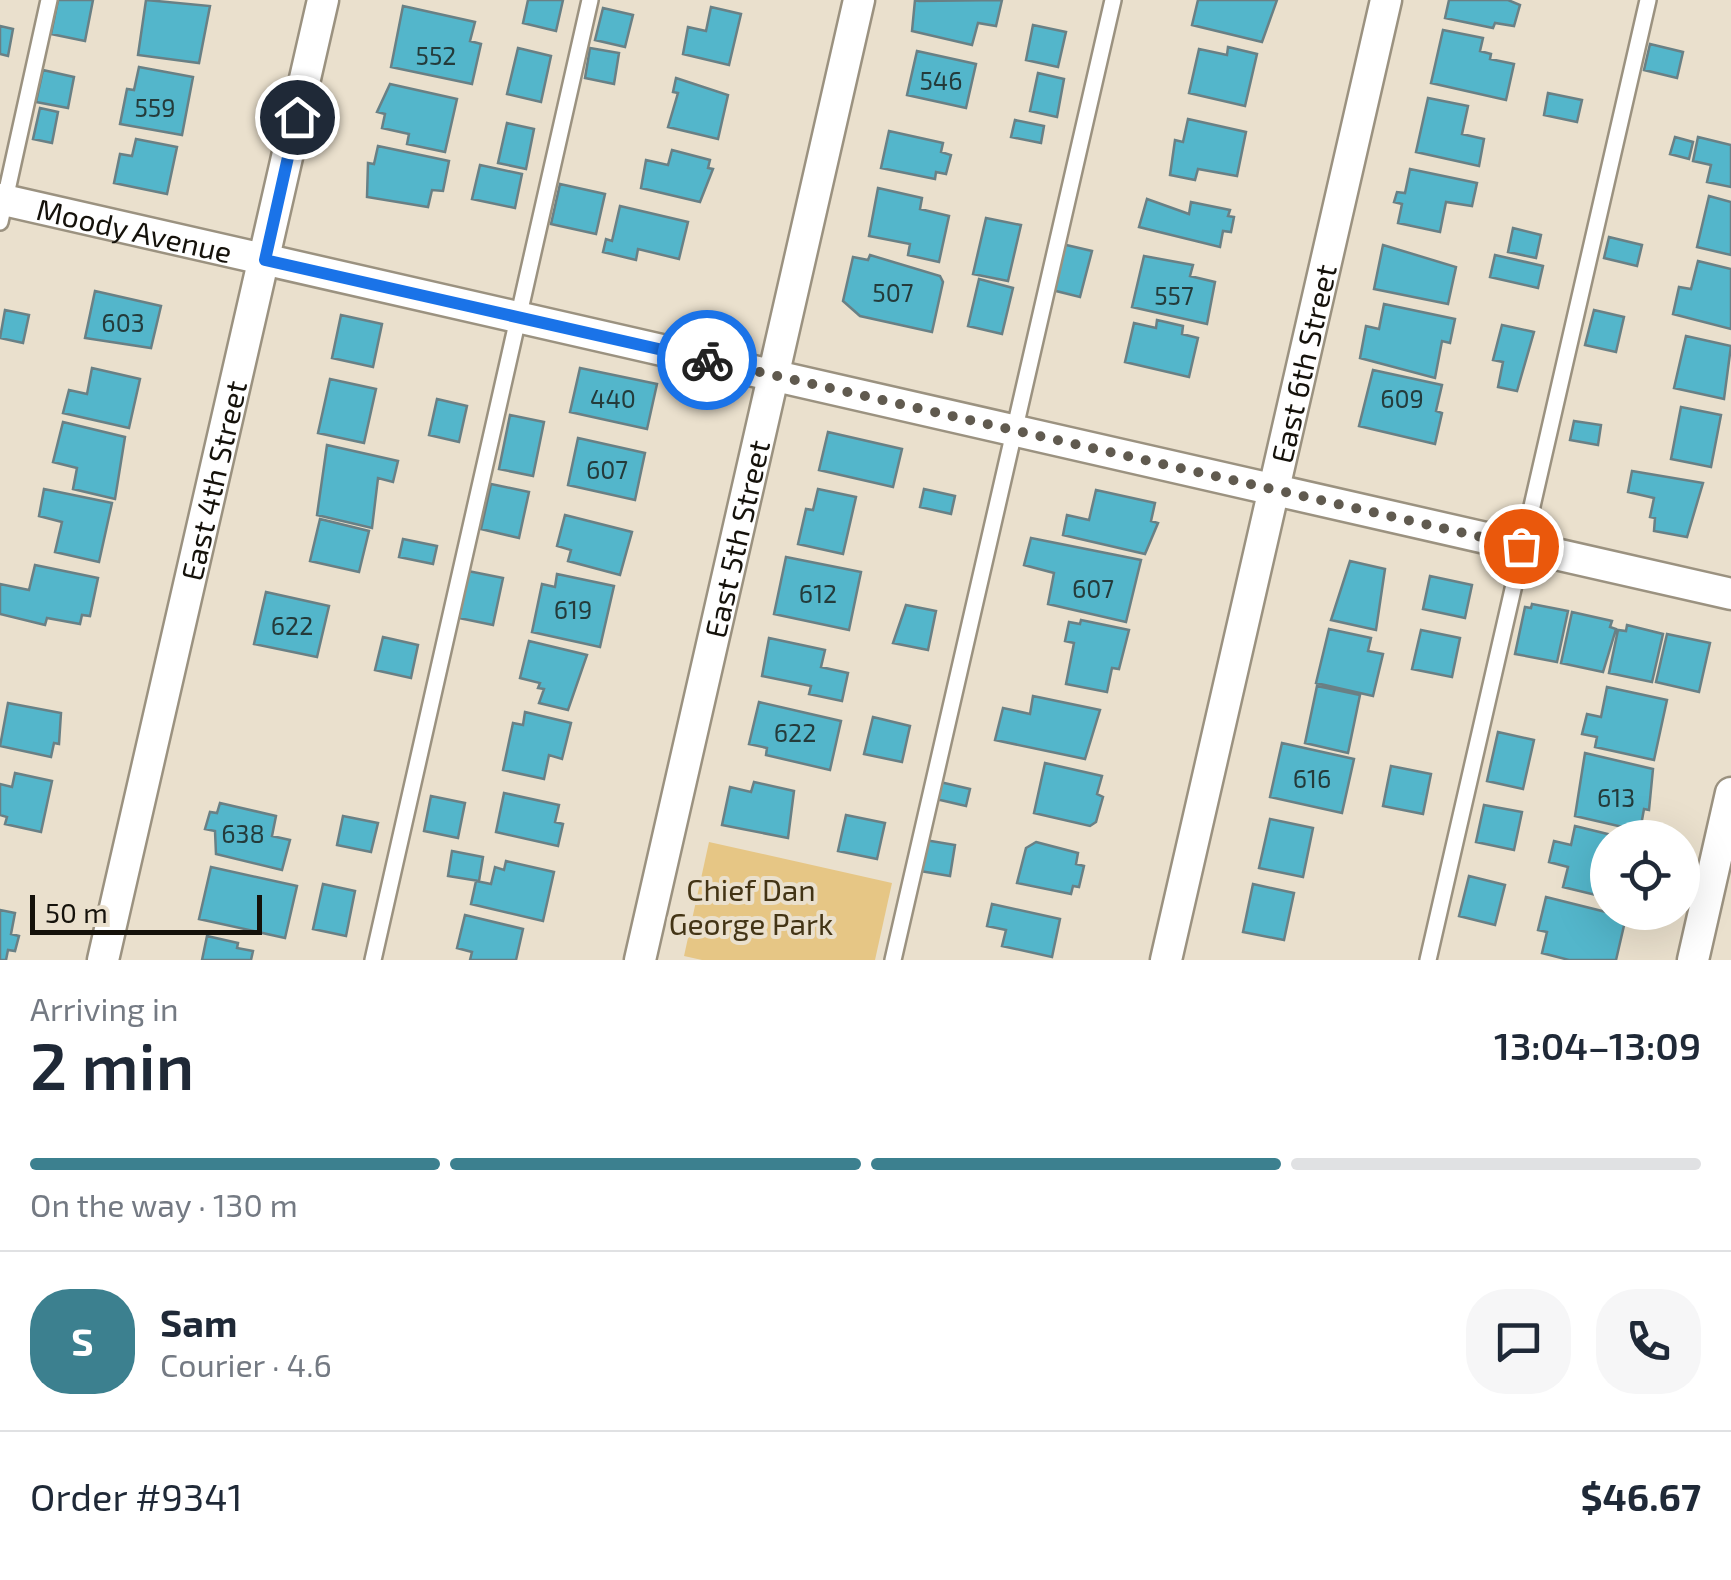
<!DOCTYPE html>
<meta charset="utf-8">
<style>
:root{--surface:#fff;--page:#f6f6f7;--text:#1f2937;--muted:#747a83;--line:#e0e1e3;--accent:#3c808f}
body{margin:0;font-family:"Exo 2",sans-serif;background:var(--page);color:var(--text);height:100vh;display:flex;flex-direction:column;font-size:38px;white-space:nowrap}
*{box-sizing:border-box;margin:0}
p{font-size:32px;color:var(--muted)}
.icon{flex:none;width:55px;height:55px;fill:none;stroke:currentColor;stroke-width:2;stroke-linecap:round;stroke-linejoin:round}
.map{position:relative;height:960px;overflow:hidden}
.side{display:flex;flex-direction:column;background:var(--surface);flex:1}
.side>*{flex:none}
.fabs{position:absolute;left:1590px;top:820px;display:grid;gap:20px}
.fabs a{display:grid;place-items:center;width:110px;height:110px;border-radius:50%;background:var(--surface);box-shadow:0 10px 40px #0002;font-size:50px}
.scale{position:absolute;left:30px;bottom:25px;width:232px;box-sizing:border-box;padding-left:10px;border:5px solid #15120b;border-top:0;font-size:28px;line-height:35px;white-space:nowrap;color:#15120b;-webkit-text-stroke:8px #eae0cd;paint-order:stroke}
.pin{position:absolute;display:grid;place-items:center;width:85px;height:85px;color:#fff;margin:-42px;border:5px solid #fff;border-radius:50%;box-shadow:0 2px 10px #0007}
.courier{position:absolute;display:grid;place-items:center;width:100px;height:100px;margin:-50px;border:8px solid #1a73e8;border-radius:50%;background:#fff;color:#222;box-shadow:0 2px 12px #0007}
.summary em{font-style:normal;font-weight:600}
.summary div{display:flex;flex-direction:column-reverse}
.summary{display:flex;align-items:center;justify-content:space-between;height:170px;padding:0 30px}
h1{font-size:65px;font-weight:600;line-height:75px}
.bar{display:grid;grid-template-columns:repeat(4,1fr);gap:15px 10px;align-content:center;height:120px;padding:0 30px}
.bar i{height:12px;border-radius:8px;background:var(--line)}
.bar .active{background:var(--accent)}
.bar p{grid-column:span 4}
.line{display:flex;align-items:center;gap:25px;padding:0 30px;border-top:2px solid var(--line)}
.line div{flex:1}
.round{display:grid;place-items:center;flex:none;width:105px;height:105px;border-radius:40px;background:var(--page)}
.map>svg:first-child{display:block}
.green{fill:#e6c685}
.building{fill:#53b6cb;stroke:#698085;stroke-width:2.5}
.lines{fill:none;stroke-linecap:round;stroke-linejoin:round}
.service-casing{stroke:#9b9280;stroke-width:20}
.minor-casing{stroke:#9b9280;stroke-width:35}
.service{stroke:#fff;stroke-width:15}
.minor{stroke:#fff;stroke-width:30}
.done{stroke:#605a4f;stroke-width:10;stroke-dasharray:0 18}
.route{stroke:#1a73e8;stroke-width:12}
.labels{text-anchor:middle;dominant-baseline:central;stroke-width:8;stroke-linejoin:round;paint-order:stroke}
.number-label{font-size:25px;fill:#243b3b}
.street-label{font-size:30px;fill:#15120b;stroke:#eae0cd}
.park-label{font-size:30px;fill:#433415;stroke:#eae0cd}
</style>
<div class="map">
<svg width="1731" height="960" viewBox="0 0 1731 960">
<rect width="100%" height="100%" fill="#eae0cd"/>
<!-- green -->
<path class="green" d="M709,842L892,883L875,960H702L684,956Z"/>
<!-- building -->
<path class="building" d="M58,0H93L85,41L51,34Z
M146,0L210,6L199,63L138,55Z
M528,0H563L556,31L523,23Z
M915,0L919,1L1002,0L996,26L978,23L972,45L912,31Z
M1198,0H1277L1262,42L1192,25Z
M1449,0H1508L1520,5L1514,26L1495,23L1493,28L1445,18Z
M403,6L475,22L470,41L481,44L472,84L391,67Z
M711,7L741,14L729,65L683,54L688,27L706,31Z
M603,8L633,15L625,47L595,40Z
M1033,25L1066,32L1058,67L1026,60Z
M0,26L13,29L8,56L0,54Z
M1443,30L1483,38L1480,51L1491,54L1490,59L1514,64L1506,100L1431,83Z
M1650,44L1683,52L1677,78L1644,70Z
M1228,47L1257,54L1245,106L1189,93L1199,49L1227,55Z
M518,48L551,56L541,102L507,94Z
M590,48L619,53L614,84L585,78Z
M917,51L976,64L966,108L907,95Z
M139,67L193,77L182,135L120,124L127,89L134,90Z
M43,70L74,77L68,108L36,102Z
M1038,73L1064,79L1057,117L1030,111Z
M676,78L728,95L718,139L668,127L678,93L673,92Z
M390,84L457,99L445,152L407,144L409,134L382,128L385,114L377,112Z
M1548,93L1582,100L1577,122L1544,115Z
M1428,98L1468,106L1462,134L1484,139L1479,166L1416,152Z
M40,108L58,112L52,143L33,139Z
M1188,119L1246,132L1237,176L1198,169L1195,180L1170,175L1175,140L1183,142Z
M1015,120L1044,126L1041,143L1011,137Z
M507,123L534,129L526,169L498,163Z
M889,131L943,143L941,152L951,155L946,174L936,172L935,179L881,168Z
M1675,137L1693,142L1689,159L1670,154Z
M1698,137L1731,145V187L1707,182L1711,165L1693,161Z
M136,139L177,147L167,194L114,183L120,154L132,156Z
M378,146L449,161L443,191L432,190L428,207L367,197L368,163L374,164Z
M672,150L710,160L708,168L713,169L700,202L641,188L646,160L668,165Z
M480,165L522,174L515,208L472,199Z
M1410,169L1477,183L1472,206L1446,202L1440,232L1398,223L1402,204L1394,202L1397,192L1405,193Z
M560,184L605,194L596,234L551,224Z
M878,188L922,198L920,209L949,216L939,262L908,255L910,244L869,236Z
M1709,196L1731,202V255L1697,247Z
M1147,199L1189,214L1191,202L1230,210L1228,216L1234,217L1231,232L1223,231L1220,247L1139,227Z
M620,206L688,222L679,259L638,249L636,260L603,252L606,239L612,241Z
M986,218L1021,225L1008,281L973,274Z
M1513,228L1541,235L1536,258L1508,252Z
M1609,237L1642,245L1637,266L1604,258Z
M1062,244L1092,251L1080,297L1052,290Z
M1383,245L1456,267L1448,304L1374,289Z
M870,255L940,276L943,282L932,332L860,316L843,301L853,257L868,260Z
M1495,255L1543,266L1538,288L1490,277Z
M1144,256L1193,265L1190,276L1215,282L1207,324L1132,307Z
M1698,261L1731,269V329L1673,314L1679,287L1691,289Z
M979,279L1013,288L1002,334L968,326Z
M95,291L161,306L151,348L85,338Z
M1384,304L1455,319L1450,343L1442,341L1435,378L1360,358L1366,326L1379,329Z
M5,310L29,315L23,343L0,338Z
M1594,310L1624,317L1616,352L1585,345Z
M341,315L382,324L373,367L332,358Z
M1157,320L1183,326L1182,334L1198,338L1189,377L1125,362L1134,323L1156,328Z
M1502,325L1534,332L1517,391L1498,387L1503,362L1493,360Z
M1686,336L1731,346L1724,399L1674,388Z
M92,368L140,379L129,428L63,413L69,390L87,394Z
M580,368L657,384L647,429L570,412Z
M1373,370L1442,385L1436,411L1442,413L1435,444L1359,426Z
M330,379L376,389L364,443L318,433Z
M437,399L467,406L459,442L429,435Z
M1681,407L1721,415L1711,467L1671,459Z
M510,415L544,422L533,476L499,469Z
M1574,421L1601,425L1598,445L1570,440Z
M63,422L125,437L115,499L73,489L77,468L53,462Z
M828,432L902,449L893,487L819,470Z
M578,438L645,453L635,500L568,485Z
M327,445L398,461L393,482L378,478L372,528L317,515Z
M1632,471L1703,483L1687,537L1654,531L1655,518L1650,517L1654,498L1628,492Z
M491,484L529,492L519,538L481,529Z
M44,489L112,503L99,562L55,552L62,522L39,516Z
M818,489L856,497L843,554L798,544L806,509L813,510Z
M924,489L955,496L951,514L920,507Z
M1096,490L1155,503L1151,521L1158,523L1145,554L1063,535L1067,515L1089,520Z
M565,515L632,532L620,575L568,561L571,550L557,546Z
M320,519L369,531L359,572L310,561Z
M1031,538L1141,560L1126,622L1048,604L1054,573L1024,565Z
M403,539L437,546L433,564L399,557Z
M786,557L861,572L849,630L774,614Z
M1350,561L1385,569L1376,630L1331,620Z
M35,565L98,578L90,616L82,615L80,624L47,618L45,625L0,614V584L29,590Z
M468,571L503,578L493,625L459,618Z
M557,574L614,586L600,647L532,632L542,584L555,587Z
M1430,576L1472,585L1465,618L1423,609Z
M266,592L329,606L317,657L254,644Z
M1532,604L1568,611L1557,662L1515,654L1525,607L1531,608Z
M906,605L936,611L928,650L893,643Z
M1572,612L1612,621L1610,627L1616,629L1603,672L1561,663Z
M1081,620L1129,630L1119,669L1112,668L1107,692L1066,684L1074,643L1065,641L1069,622L1080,624Z
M1627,625L1663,634L1652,682L1609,673L1618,630L1626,631Z
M1329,629L1371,638L1368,651L1383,654L1373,696L1316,683Z
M1421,630L1460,638L1452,677L1412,669Z
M1667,634L1710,643L1699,692L1656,682Z
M383,637L418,645L411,678L375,670Z
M769,638L825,650L821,667L848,673L842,701L809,694L811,686L762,676Z
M529,641L587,655L568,710L539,703L544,689L538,688L540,683L520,678Z
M1317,686L1360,695L1348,753L1305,743Z
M1607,687L1667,700L1654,760L1595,747L1597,737L1582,734L1587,714L1601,717Z
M1033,696L1100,710L1085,759L995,740L1003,708L1030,714Z
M759,702L841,721L830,770L766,755L767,748L749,744Z
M8,703L61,713L59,744L54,743L51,757L0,746Z
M525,712L571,723L562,759L549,755L544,779L503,770L513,723L523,725Z
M873,717L910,726L902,762L864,754Z
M1498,732L1534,740L1523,789L1487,781Z
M1282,743L1354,759L1342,813L1270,797Z
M1585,753L1653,769L1649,810L1644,809L1640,831L1575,816Z
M1045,763L1102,776L1097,794L1103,797L1096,822L1090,826L1034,813Z
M1391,766L1431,774L1423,814L1383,806Z
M15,773L52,781L41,832L5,824L7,817L0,815V784L12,787Z
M754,782L794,791L788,838L722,825L730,787L751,792Z
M940,782L970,789L966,806L936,799Z
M504,793L559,805L555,822L563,824L558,846L496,832Z
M431,796L465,803L458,838L424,831Z
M220,803L276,816L272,836L290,840L282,870L216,854L215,831L205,829L210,812L217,813Z
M1484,805L1522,812L1514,850L1476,842Z
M846,815L885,823L877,859L838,851Z
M343,816L378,823L371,852L337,845Z
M1270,819L1313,828L1303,877L1259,868Z
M1575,826L1624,838H1608V898L1563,887L1568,867L1549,862L1554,841L1571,845Z
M925,840L955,845L950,876L920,871Z
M1036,842L1078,853L1076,864L1084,866L1079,887L1073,886L1071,894L1017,883L1026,848Z
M452,851L483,857L479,881L448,876Z
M506,861L554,872L543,921L471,904L476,881L491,884L495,867L504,870Z
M211,867L297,886L285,938L199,919Z
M1469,876L1505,885L1495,925L1459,916Z
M323,884L355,891L346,936L313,929Z
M1253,884L1294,893L1284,940L1243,932Z
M1546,897L1626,917L1616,960H1569L1542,953L1547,932L1538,930Z
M992,904L1060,919L1052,957L1002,946L1006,930L987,926Z
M0,910L15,913L11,934L19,936L15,951L8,950L6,960H0Z
M465,915L523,929L516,960H470L472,952L457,948Z
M207,936L238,943L237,948L253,951L251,960H202Z"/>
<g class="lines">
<!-- service casing -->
<g class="service-casing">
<path id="service" d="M0,222L49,0
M373,960L590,0
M893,960L1113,0
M1428,960L1648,0"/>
</g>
<!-- minor casing -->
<g class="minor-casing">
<g id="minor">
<path id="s1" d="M0,199L1731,594"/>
<path id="s2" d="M103,960L323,0"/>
<path id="s3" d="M640,960L859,0"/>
<path id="s4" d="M1166,960L1386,0"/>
<path d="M1693,960L1731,793"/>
</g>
</g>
<!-- service -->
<use href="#service" class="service"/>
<!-- minor -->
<use href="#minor" class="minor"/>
</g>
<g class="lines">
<!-- done -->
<path class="done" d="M707,360L1521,546"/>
<!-- route -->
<path class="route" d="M297,117L265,260L707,360"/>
</g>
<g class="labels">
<!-- number labels -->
<g class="number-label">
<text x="436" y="55">552</text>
<text x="941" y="80">546</text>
<text x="155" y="107">559</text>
<text x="893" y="292">507</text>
<text x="1174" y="295">557</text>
<text x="123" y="322">603</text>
<text x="613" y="398">440</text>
<text x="1402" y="398">609</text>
<text x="607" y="469">607</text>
<text x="1093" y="588">607</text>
<text x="818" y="593">612</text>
<text x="573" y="609">619</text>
<text x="292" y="625">622</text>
<text x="795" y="732">622</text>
<text x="1312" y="778">616</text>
<text x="1616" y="797">613</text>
<text x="243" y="833">638</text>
</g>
<!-- street labels -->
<g class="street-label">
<text stroke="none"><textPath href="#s1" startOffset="138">Moody Avenue</textPath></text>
<text stroke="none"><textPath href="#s4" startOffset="612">East 6th Street</textPath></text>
<text stroke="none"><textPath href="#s2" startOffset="492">East 4th Street</textPath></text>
<text stroke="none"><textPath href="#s3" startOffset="432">East 5th Street</textPath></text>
</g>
<!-- park labels -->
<g class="park-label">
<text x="751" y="889">Chief Dan<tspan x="751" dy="34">George Park</tspan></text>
</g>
</g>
</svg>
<div class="fabs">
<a><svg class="icon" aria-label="locate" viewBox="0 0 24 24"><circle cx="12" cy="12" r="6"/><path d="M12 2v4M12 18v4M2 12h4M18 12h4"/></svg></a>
</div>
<div class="scale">50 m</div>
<div class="pin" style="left:1521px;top:546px;background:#ea580c"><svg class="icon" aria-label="bag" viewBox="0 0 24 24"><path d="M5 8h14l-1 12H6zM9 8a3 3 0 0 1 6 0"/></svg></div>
<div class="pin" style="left:297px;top:117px;background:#1f2937"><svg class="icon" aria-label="home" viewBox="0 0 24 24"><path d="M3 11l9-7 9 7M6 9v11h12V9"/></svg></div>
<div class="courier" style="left:707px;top:360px"><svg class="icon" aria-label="bike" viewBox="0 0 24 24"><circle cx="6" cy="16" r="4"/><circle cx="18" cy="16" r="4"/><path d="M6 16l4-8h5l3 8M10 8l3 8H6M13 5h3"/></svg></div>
</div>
<section class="side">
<div class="summary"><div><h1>2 min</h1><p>Arriving in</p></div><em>13:04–13:09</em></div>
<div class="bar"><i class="active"></i><i class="active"></i><i class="active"></i><i></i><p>On the way · 130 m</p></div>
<div class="line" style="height:180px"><b class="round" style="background:var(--accent);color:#fff">S</b><div><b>Sam</b><p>Courier · 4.6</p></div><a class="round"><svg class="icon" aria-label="chat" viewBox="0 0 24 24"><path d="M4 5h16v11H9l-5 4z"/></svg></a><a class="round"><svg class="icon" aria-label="phone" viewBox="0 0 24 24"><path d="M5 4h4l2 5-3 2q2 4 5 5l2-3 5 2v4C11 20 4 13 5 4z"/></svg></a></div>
<div class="line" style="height:130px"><div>Order #9341</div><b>$46.67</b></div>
</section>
